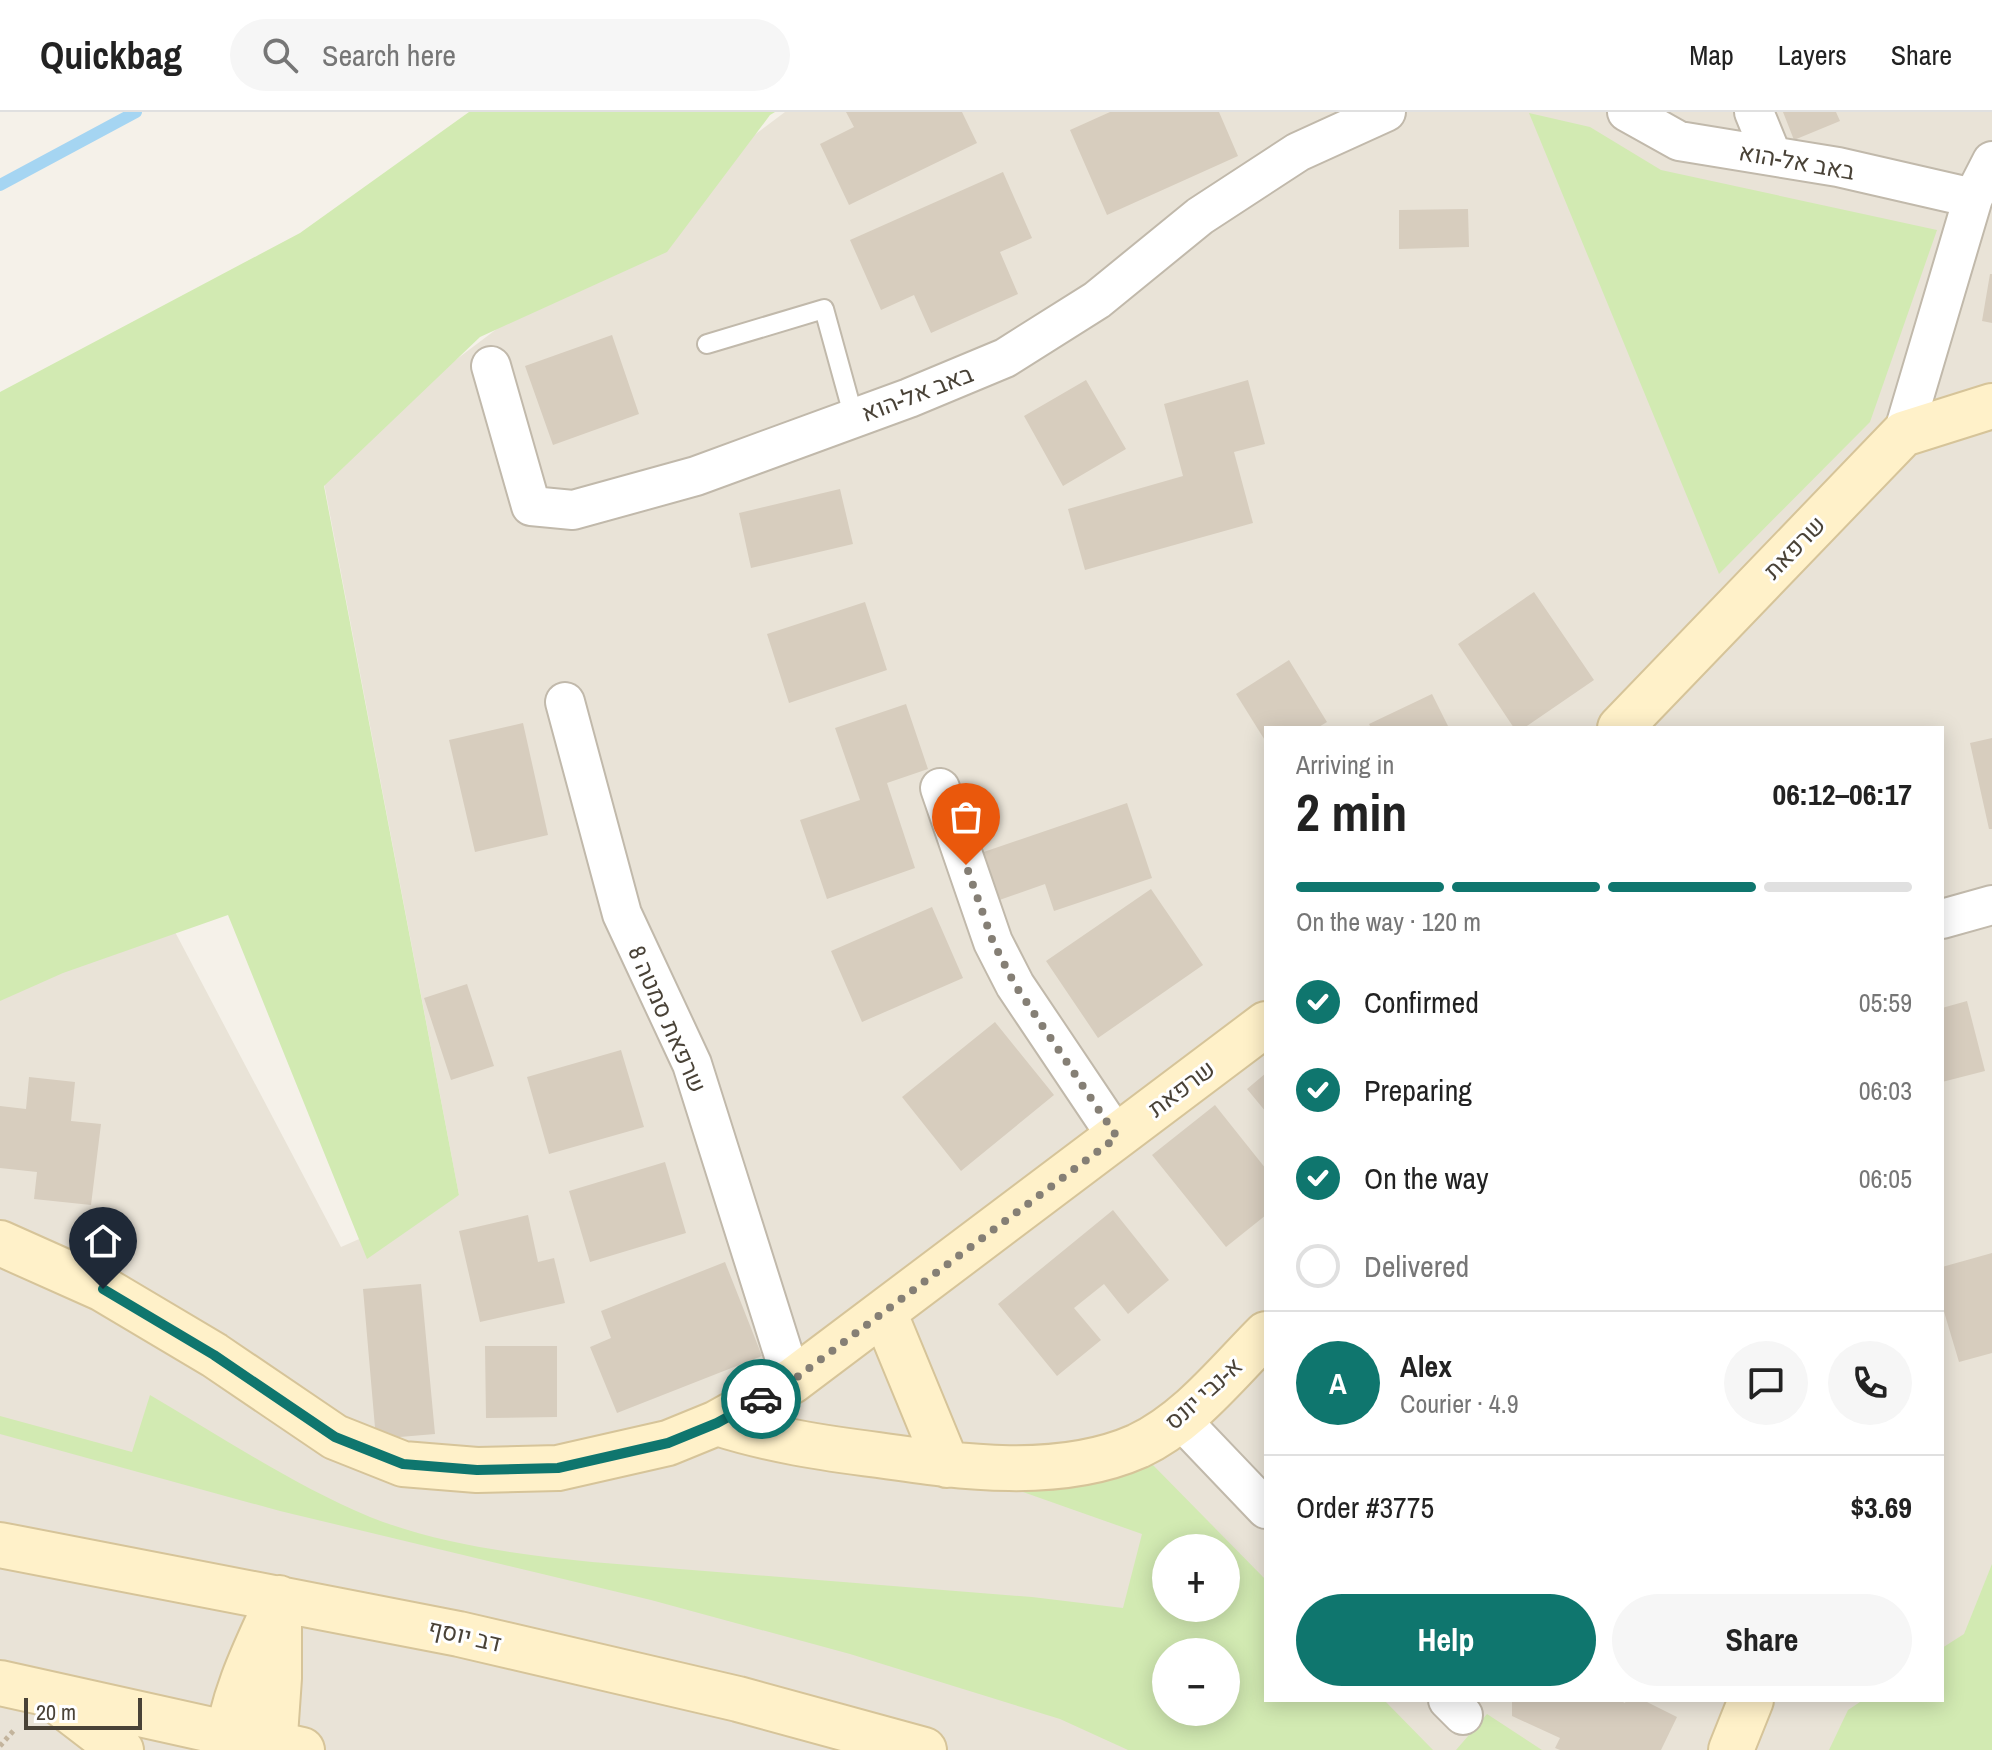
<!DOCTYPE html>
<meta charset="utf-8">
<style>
:root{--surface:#fff;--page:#f6f6f6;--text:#222;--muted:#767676;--line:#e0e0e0;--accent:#0f766e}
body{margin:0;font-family:"Archivo Narrow",Heebo,sans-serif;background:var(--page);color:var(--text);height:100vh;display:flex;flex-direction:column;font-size:30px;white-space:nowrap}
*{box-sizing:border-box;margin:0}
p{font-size:26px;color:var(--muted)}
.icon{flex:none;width:44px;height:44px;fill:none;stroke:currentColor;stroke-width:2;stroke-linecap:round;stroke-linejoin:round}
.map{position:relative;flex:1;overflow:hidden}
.details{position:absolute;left:1264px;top:614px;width:680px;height:976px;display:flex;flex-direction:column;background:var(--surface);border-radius:0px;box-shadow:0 4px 20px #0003}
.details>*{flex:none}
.tools{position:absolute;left:1152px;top:1422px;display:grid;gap:16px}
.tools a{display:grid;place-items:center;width:88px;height:88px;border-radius:50%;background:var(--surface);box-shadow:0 4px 20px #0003;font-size:40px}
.scale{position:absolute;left:24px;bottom:20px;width:118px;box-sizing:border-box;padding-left:8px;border:4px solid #494237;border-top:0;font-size:22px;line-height:28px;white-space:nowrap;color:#494237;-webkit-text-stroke:6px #fff;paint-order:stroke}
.pin{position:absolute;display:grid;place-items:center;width:68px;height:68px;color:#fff;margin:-82px -34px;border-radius:50% 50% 50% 0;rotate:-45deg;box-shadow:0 0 8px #0007}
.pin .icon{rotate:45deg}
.courier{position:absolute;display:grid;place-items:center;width:80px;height:80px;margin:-40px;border:6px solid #0f766e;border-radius:50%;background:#fff;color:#222;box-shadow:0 2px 10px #0007}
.overview em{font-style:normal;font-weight:800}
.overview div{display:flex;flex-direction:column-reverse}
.overview{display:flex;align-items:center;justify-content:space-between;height:136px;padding:0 32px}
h1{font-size:52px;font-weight:800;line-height:60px}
.bar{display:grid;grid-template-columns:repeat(4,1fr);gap:12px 8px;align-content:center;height:96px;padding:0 32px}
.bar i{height:10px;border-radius:6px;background:var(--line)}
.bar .selected{background:var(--accent)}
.bar p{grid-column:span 4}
.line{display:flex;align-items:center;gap:20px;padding:0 32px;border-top:2px solid var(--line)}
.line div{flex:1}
.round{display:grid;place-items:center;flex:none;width:84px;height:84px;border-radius:42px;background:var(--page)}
ol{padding:0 32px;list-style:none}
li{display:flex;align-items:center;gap:24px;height:88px}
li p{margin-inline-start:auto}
li .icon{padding:8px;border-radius:50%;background:var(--accent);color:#fff;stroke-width:4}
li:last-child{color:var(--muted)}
li i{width:44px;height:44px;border:4px solid var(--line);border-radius:50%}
.primary-button{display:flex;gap:16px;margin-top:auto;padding:16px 32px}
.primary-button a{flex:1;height:92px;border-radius:48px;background:var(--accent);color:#fff;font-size:32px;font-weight:800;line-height:92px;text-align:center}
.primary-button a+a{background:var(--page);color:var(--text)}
header{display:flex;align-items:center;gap:48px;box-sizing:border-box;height:112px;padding:0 40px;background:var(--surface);border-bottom:2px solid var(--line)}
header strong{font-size:38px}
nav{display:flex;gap:44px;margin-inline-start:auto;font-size:28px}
.search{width:560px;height:72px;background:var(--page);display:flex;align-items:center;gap:20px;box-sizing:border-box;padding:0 28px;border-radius:44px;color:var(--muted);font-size:30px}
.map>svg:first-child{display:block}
.residential{fill:#e9e3d7;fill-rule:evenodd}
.green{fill:#d2eab2;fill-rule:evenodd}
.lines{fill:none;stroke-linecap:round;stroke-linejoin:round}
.stream{stroke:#a5d5f2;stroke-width:12}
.building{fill:#d7cdbe}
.lane-casing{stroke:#c1b9ab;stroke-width:22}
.street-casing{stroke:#c1b9ab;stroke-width:42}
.secondary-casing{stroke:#d6c499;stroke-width:48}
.path{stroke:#c3b49c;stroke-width:5;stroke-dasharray:4 4;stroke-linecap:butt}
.lane{stroke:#fff;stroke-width:18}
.street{stroke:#fff;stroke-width:38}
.secondary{stroke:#fff1c9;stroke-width:44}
.done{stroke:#857f75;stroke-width:8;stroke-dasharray:0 14.4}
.route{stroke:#0f766e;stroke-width:10}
.labels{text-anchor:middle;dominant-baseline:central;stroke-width:6;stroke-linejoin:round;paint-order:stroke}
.street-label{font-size:24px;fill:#494237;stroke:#fff}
</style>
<header>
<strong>Quickbag</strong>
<div class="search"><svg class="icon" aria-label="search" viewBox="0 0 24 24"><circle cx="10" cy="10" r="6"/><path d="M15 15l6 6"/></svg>Search here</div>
<nav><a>Map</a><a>Layers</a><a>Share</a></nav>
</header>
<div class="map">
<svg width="1992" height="1638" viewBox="0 0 1992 1638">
<rect width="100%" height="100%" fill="#f5f1e9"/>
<!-- residential -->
<path class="residential" d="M785,0H1992V1638H0V870L164,799L341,1135L459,1083L320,350ZM1266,616H1942V1588H1266ZM1166,1436H1226V1496H1166ZM1166,1540H1226V1600H1166Z"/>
<!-- green -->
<path class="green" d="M469,0H775L770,3L667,140L480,225L324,374L459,1083L367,1147L228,803L63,861L0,889V280L300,121Z
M1529,1L1590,15L1661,58L1937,118L1870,310L1719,462Z
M150,1283C222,1325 293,1373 370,1405C441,1433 518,1442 592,1450L1032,1485L1123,1496L1142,1422L1023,1380L1089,1372L1150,1350L1266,1468V1588H1384L1433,1638H1128L1060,1607L850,1542L651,1488L280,1399L0,1322V1304L132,1340ZM1166,1436H1226V1496H1166ZM1166,1540H1226V1600H1166Z
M1992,1452V1638H1829L1848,1598L1863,1588H1942V1536L1964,1522Z
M1487,1602L1542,1638H1456Z"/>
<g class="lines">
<!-- stream -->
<path class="stream" d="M0,73L136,0"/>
</g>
<!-- building -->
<path class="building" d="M846,0H962L977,31L849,93L820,32L854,15Z
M1110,0H1219L1238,44L1107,103L1070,18Z
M1783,0H1836L1840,9L1794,28Z
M1003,60L1032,126L1000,140L1018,182L931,221L914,183L881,198L850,128Z
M1468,97L1469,135L1399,137V98Z
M1990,162H1992V211L1982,209Z
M612,223L639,302L553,333L525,254Z
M1086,268L1126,337L1063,374L1024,304Z
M1248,268L1265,332L1234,340L1253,411L1085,458L1068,397L1183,364L1164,292Z
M840,377L853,432L751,456L739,401Z
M1534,480L1594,568L1524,616H1514L1458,532Z
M865,490L887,558L789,591L767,522Z
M1289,548L1327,610L1317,616H1266V630L1236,582Z
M1432,582L1449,616H1371L1369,612Z
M906,592L928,657L887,671L915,756L827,787L800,708L860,688L835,616Z
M523,611L548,723L475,740L449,628Z
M1992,626V717H1989L1970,631Z
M1127,691L1152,766L1054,799L1045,772L985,793L969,745Z
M1151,777L1203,853L1098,926L1046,849Z
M932,795L963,866L862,910L831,839Z
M467,872L494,954L451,968L424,886Z
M1967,889L1985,959L1942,970V896Z
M995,910L1054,983L961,1059L902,985Z
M621,938L644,1015L549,1042L527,965Z
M1266,961V1000L1247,977Z
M29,965L75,970L71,1009L101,1012L91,1093L34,1087L37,1060L0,1056V994L26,997Z
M1215,993L1266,1057V1103L1226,1135L1152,1043Z
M665,1050L686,1121L590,1150L569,1079Z
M1113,1098L1169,1168L1128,1202L1104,1172L1074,1196L1101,1228L1057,1264L998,1192Z
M528,1103L538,1150L554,1146L565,1191L480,1210L459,1119Z
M1992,1141V1241L1959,1250L1942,1193V1155Z
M725,1150L762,1244L617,1301L590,1235L611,1226L601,1199Z
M421,1172L435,1322L376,1327L363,1177Z
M485,1234H557V1305L486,1306Z
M1512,1588H1619L1625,1591L1626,1588H1643L1677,1605L1661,1638H1560L1555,1636L1560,1626L1512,1604Z"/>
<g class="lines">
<!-- lane casing -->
<g class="lane-casing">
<path id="lane" d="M707,232L824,197L854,306"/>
</g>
<!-- street casing -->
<g class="street-casing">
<path id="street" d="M1627,0L1679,29L1838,55L1973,86
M1754,0L1772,44
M491,254L531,394L573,398L696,364L909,286L1005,246L1097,188L1200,104L1298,40L1386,0
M1903,322L1973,86L1992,49
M565,590L622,802L692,952L792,1269
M940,676L993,830L1015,873L1117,1025
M1942,807L1992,793
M1181,1308L1266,1397
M1448,1588L1463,1603"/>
</g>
<!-- secondary casing -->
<g class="secondary-casing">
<path id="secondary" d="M1620,616L1903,322L1992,294
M0,1131L103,1177L214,1243L335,1325L403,1352L477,1358L558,1356L668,1331L717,1311L792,1269L1266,912
M884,1200L947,1353
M717,1311C770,1328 823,1336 878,1343C961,1355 1059,1369 1138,1334C1189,1310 1227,1261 1266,1222
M0,1433L459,1522L738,1587L924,1638
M0,1571L302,1638
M61,1592L121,1638
M226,1638C231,1585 257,1534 279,1486
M274,1638L279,1566V1504
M1731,1638L1751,1588"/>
</g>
<!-- path -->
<path class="path" d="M0,1634L15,1617"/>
<!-- lane -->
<use href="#lane" class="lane"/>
<!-- street -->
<use href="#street" class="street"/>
<!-- secondary -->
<use href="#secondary" class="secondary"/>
</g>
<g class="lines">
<!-- done -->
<path class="done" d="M761,1287L792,1269L1117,1025L1015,873L993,830L966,753"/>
<!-- route -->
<path class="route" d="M103,1177L214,1243L335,1325L403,1352L477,1358L558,1356L668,1331L717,1311L761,1287"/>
</g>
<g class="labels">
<!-- street labels -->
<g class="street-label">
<text transform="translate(1797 49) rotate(10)">באב אל-הוא</text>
<text transform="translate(917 281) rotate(-21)">באב אל-הוא</text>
<text transform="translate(1794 435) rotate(-46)">שרפאת</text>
<text transform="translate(668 907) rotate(66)">שרפאת סמטה 8</text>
<text transform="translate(1181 976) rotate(-37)">שרפאת</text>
<text transform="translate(1203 1281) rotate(-42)">א-נבי יונס</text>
<text transform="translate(465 1523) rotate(13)">דב יוסף</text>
</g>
</g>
</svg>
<div class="tools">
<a>+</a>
<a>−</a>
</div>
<div class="scale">20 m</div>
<div class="pin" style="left:966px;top:753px;background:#ea580c"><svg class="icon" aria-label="bag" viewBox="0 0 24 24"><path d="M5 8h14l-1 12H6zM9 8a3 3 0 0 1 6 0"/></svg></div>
<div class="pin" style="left:103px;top:1177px;background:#1f2937"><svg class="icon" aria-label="home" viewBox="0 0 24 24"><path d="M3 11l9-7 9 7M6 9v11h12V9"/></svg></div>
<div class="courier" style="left:761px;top:1287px"><svg class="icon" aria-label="car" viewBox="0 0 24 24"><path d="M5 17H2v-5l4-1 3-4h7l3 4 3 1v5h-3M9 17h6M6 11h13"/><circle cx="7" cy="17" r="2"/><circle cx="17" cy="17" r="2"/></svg></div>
<section class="details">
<div class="overview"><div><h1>2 min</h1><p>Arriving in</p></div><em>06:12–06:17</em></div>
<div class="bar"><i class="selected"></i><i class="selected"></i><i class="selected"></i><i></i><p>On the way · 120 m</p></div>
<ol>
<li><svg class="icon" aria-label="check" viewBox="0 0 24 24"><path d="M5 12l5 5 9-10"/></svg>Confirmed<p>05:59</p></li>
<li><svg class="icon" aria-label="check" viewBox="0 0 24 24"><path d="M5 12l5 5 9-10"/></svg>Preparing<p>06:03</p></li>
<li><svg class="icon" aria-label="check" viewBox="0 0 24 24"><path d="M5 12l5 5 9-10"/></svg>On the way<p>06:05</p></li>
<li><i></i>Delivered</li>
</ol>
<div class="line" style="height:144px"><b class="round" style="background:var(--accent);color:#fff">A</b><div><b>Alex</b><p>Courier · 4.9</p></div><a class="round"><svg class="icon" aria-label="chat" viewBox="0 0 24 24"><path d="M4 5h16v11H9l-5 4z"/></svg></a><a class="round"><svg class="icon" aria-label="phone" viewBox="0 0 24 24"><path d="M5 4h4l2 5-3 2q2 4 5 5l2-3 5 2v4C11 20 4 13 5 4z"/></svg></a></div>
<div class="line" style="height:104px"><div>Order #3775</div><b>$3.69</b></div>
<div class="primary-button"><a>Help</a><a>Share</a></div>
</section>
</div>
